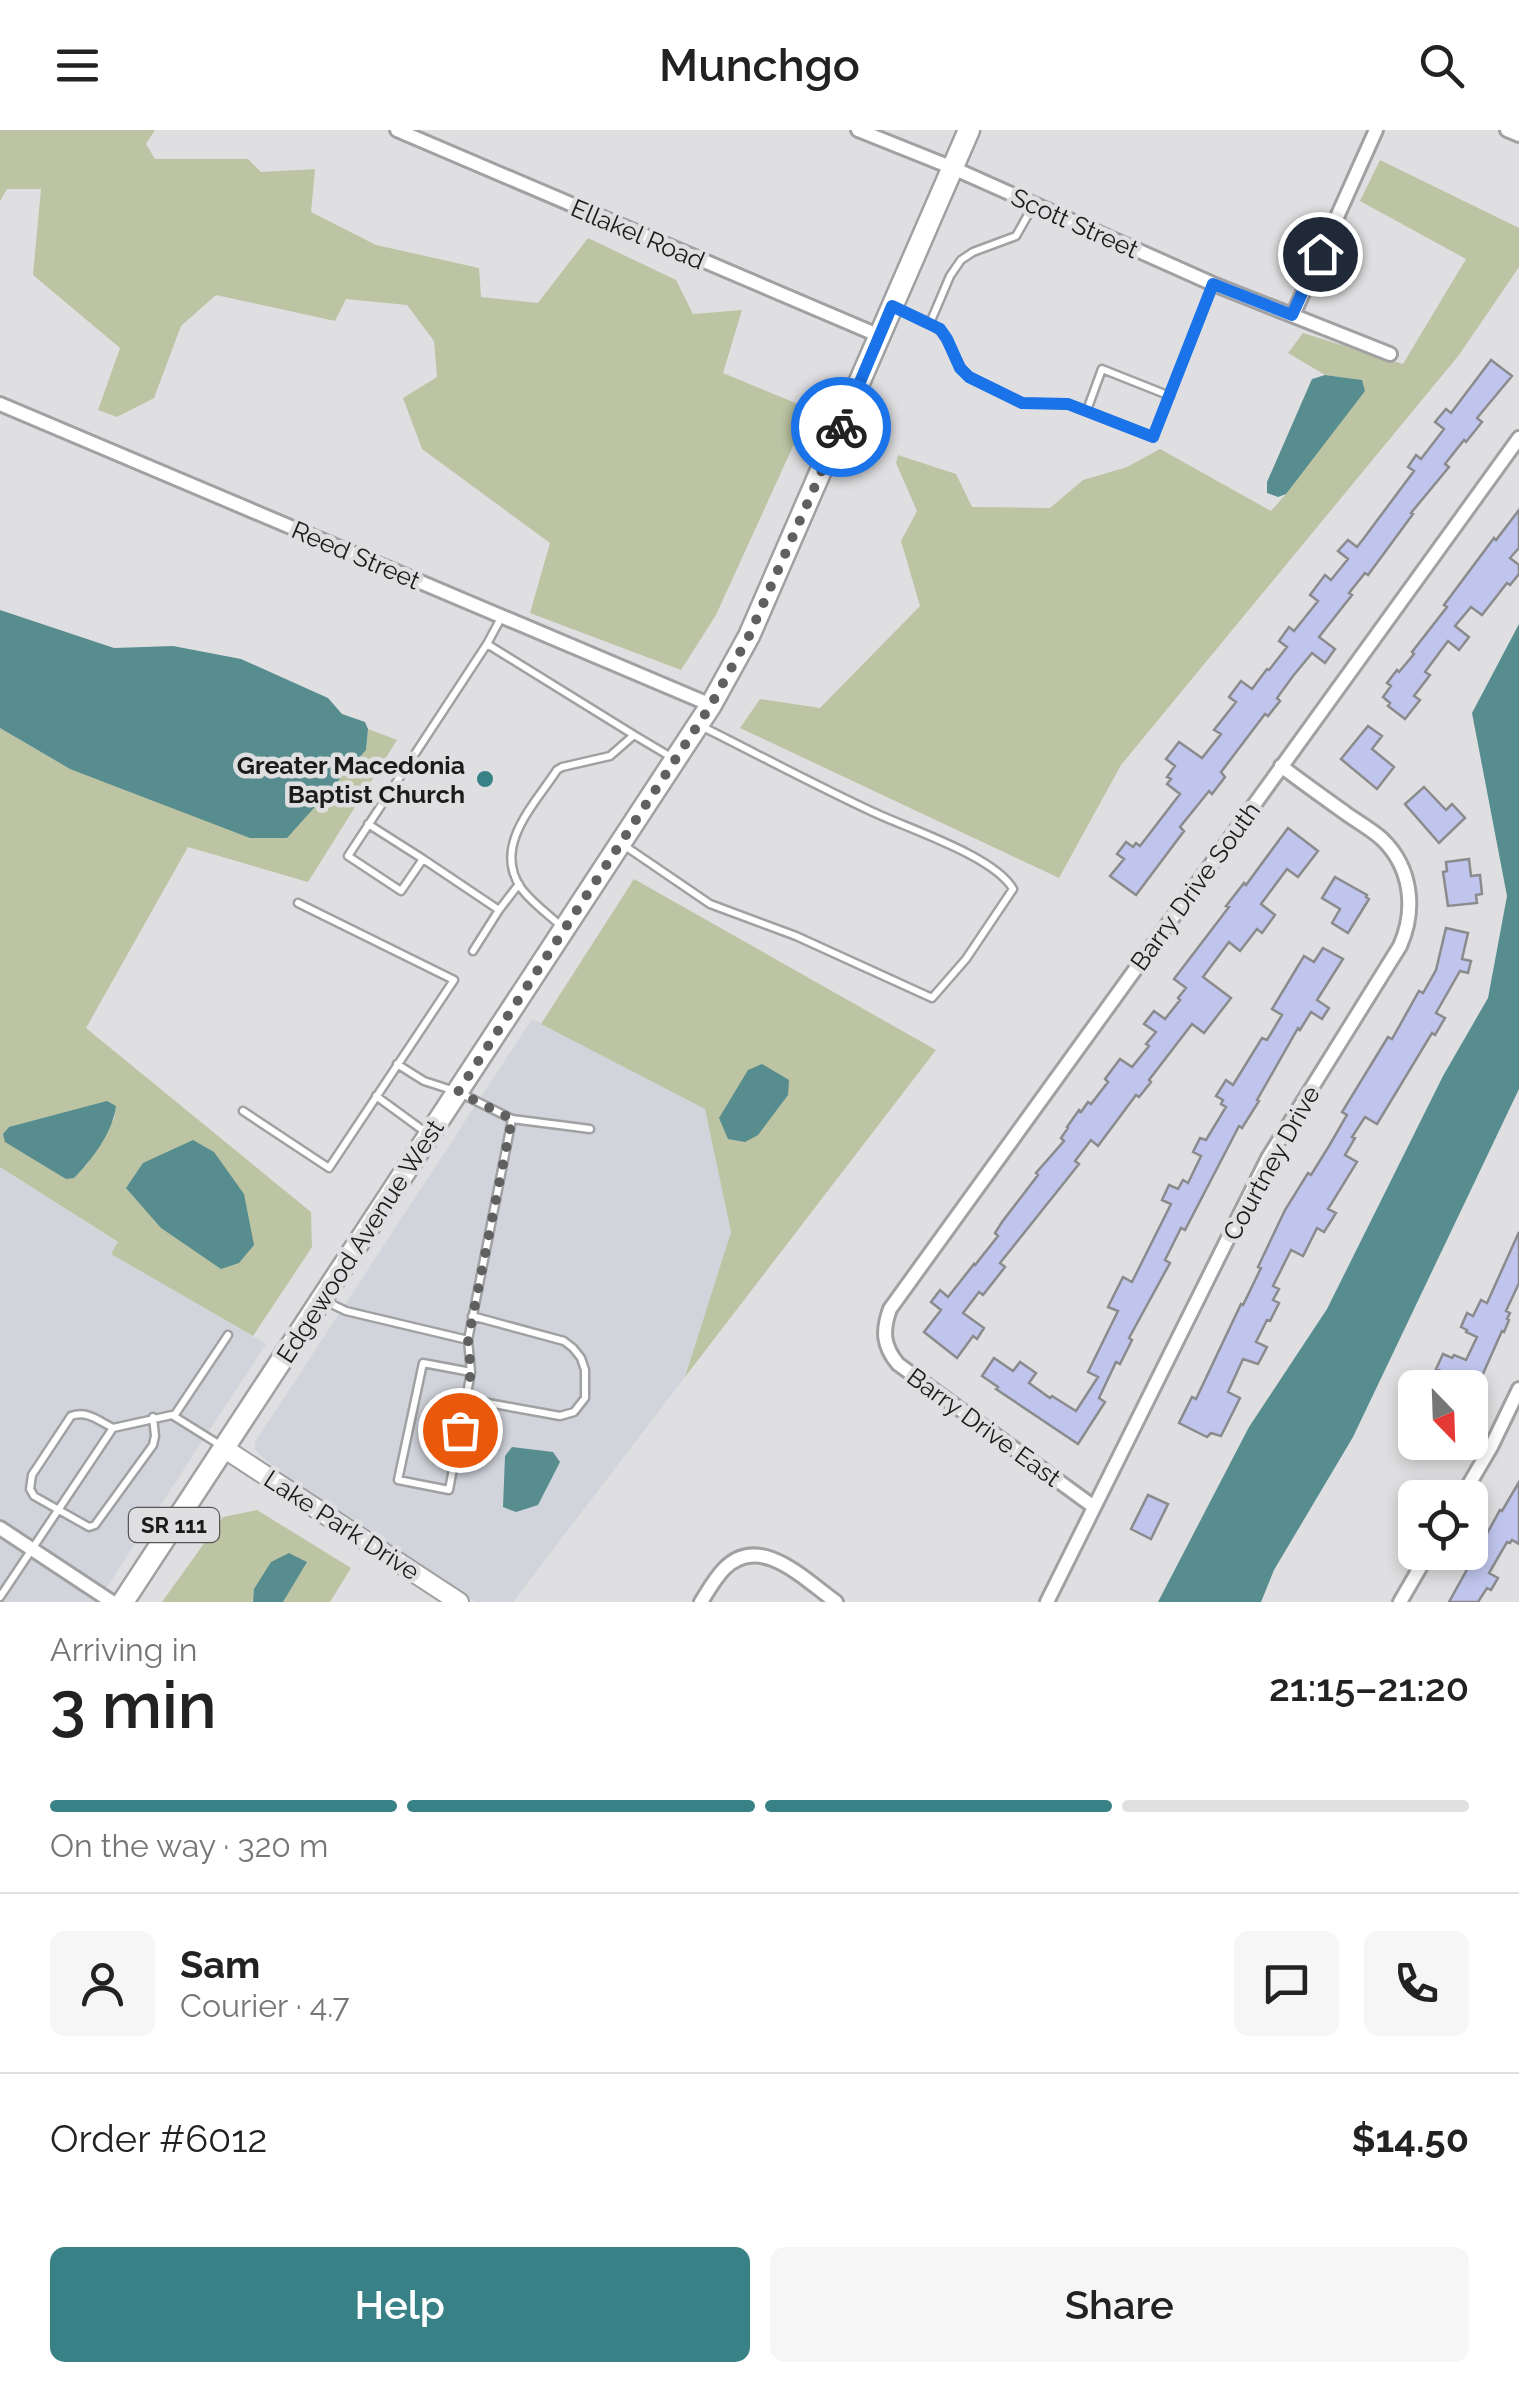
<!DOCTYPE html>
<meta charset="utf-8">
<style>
:root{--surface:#fff;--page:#f6f6f6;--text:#222;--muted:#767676;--line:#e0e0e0;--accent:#388187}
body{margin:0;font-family:Raleway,sans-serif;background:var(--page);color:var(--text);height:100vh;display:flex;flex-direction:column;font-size:38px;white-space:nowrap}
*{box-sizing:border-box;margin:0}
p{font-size:32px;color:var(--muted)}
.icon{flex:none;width:55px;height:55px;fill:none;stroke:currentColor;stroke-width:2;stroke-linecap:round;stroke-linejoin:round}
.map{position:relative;height:1472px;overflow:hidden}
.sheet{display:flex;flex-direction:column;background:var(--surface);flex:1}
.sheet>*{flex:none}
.needle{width:65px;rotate:157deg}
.tools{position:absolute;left:1398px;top:1240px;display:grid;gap:20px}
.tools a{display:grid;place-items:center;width:90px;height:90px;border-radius:15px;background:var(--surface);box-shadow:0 5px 15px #0003;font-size:50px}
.pin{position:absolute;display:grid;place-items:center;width:85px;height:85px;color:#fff;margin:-42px;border:5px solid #fff;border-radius:50%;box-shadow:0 2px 10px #0007}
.courier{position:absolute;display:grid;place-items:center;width:100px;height:100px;margin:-50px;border:8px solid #1a73e8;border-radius:50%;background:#fff;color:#222;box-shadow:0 2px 12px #0007}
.overview em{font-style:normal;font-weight:600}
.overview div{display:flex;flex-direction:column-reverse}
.overview{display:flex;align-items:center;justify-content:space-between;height:170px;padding:0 50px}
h1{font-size:65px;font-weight:600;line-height:75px}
.bar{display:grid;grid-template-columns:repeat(4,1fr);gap:15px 10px;align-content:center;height:120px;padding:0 50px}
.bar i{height:12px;border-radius:8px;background:var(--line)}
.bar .selected{background:var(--accent)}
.bar p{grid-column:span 4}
.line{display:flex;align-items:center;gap:25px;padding:0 50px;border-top:2px solid var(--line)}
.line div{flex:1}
.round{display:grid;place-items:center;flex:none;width:105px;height:105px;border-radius:15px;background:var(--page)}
.action{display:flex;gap:20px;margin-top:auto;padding:20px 50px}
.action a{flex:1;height:115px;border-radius:15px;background:var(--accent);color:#fff;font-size:40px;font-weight:600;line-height:115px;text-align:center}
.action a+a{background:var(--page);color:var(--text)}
header{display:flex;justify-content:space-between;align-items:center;height:130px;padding:0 50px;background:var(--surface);font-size:45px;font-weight:600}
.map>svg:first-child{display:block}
.built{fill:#d2d4dc}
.green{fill:#bcc4a4;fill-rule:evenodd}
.water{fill:#578d8f}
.building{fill:#bfc5ed;stroke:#8b8b8d;stroke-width:2.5}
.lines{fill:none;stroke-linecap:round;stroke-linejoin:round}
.lane-casing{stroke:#a1a1a3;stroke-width:11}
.street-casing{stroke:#a1a1a3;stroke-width:18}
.secondary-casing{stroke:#a1a1a3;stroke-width:22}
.primary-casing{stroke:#a1a1a3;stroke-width:25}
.lane{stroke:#fff;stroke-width:6}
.street{stroke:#fff;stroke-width:12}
.secondary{stroke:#fff;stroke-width:18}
.primary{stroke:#fff;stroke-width:20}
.done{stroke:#606061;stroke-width:10;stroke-dasharray:0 18}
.route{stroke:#1a73e8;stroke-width:12}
.poi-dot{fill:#388187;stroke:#dfdfe1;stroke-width:4}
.labels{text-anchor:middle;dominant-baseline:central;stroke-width:9;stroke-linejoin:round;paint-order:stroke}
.shield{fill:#dfdfe1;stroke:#565657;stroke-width:2.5}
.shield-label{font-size:22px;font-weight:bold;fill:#1b1b1c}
.street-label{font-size:25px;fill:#1b1b1c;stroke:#dfdfe1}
.poi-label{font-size:25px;font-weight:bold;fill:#1b1b1c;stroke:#dfdfe1;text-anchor:end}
</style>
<header><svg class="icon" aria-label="menu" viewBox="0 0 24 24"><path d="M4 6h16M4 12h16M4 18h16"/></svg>Munchgo<svg class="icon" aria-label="search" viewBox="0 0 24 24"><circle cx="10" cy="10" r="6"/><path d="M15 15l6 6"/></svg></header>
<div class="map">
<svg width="1519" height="1472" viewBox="0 0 1519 1472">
<rect width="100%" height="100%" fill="#dfdfe1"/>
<!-- built -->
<path class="built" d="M532,889L705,979L731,1102L685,1247L513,1472H475L277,1341L255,1320V1312Z
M0,1037L118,1113L111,1124L266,1214L97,1472H0Z"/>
<!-- green -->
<path class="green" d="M0,0H155L146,14L155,29H248L261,42L315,39L311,82L376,115L479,138L481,167L538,173L588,108L676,150L693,184L742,180L723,243L810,279L716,485L681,540L530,483L550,413L422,319L403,268L437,247L434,211L407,175L346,169L335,191L216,165L181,196L154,268L117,287L98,280L120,218L33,145L41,59H7L0,71Z
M1380,30L1519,98V137L1459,225L1121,635L1059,748L740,598L760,569L820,578L920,476L901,411L917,381L896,333L898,325L956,344L972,377L1050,378L1083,350L1127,337L1160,319L1271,381L1286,364L1361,250L1325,245L1288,223L1303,203L1403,234L1466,129L1360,71Z
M0,598L70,639L366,620L368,599L397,610L308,752L188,717L86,898L311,1082L312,1117L253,1206L111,1124L118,1112L0,1037ZM116,976L114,989L86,1036L66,1049L37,1030Z
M634,749L936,920L685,1247L731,1102L705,979L541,894Z
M257,1380L351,1438L330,1472H283L306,1432L289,1423L252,1470L253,1472H162L223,1387Z"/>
<!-- water -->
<path class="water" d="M1325,245L1362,250L1365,261L1286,364L1278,367L1267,363V352L1312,249Z
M0,480L114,518L173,516L241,529L328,568L342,584L365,592L368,599L366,620L287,708H250L70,639L0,598Z
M1519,494V959L1353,1307L1274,1440L1261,1472H1158L1249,1297L1327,1179L1443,946L1488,868L1507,766L1472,583Z
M762,934L789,950L788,965L758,1005L745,1012L728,1009L719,988L748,940Z
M107,971L116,976C113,1002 92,1030 74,1048L66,1049L5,1012L3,1004L9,997Z
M193,1010L214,1022L244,1064L254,1115L239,1133L221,1139L161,1098L126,1058L143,1033Z
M512,1317L553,1322L560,1332L538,1375L516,1382L503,1377L505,1326Z
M289,1423L307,1432L283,1472H253L254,1459L271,1432Z"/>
<!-- building -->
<path class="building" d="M1491,230L1512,246L1477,288L1482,292L1466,312L1464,310L1445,334L1449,337L1411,383L1413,384L1368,445L1365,443L1349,463L1352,465L1319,507L1335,519L1325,533L1312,523L1293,546L1277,568L1280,571L1268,586L1265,584L1221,642L1225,647L1212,664L1209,661L1180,697L1184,701L1136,765L1110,746L1124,729L1117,724L1126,712L1133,717L1136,713L1140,716L1180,664L1167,654L1171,649L1167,647L1175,636L1166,629L1179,612L1202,628L1221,604L1214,600L1236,572L1229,567L1241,551L1252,559L1267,539L1269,540L1287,517L1279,511L1289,497L1294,501L1318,471L1310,465L1325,445L1331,450L1348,429L1338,421L1348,410L1357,417L1364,408L1414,341L1408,337L1416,325L1421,329L1444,299L1435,292L1446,279L1451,283Z
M1519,380V418L1510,428L1519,435V444L1510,455L1507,453L1482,485L1471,477L1455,496L1469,507L1459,520L1448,511L1425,542L1430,545L1414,566L1420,570L1405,589L1388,576L1390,573L1383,567L1391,556L1387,553L1397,540L1399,542L1414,524L1412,522L1447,477L1444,475L1494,408L1496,410Z
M1368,596L1382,606L1372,619L1394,637L1377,659L1341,629Z
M1424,657L1446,680L1452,674L1465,688L1439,713L1405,674Z
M1288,698L1318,721L1298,747L1287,739L1261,774L1275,785L1262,803L1257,799L1240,821L1229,812L1203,847L1231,868L1204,903L1192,894L1149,950L1151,952L1139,967L1136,965L1098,1016L1091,1010L1075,1031L1079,1034L1000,1133L1005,1137L983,1165L979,1162L963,1183L984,1198L977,1209L973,1206L957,1228L924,1202L941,1180L931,1172L940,1160L948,1167L974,1134L975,1135L998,1106L995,1103L1002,1092L1038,1045L1036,1043L1064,1011L1061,1008L1068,998L1067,997L1079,980L1081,982L1088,972L1091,974L1108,952L1105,949L1120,929L1132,937L1149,916L1146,914L1156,902L1144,894L1154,881L1165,889L1180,870L1178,868L1186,858L1174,849L1229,777L1226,776L1244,753L1246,755Z
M1469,729L1471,746L1480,745L1482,764L1476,765L1477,773L1448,776L1443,742L1447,741L1446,732Z
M1335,747L1367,765L1366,767L1369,769L1348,803L1332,793L1340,779L1322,768Z
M1446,798L1468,803L1462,829L1471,831L1468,843L1460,841L1436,883L1445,888L1435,905L1432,903L1377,994L1365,987L1352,1007L1355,1008L1345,1025L1357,1032L1328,1079L1336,1083L1324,1102L1317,1098L1303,1126L1291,1120L1273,1156L1279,1159L1273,1170L1279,1173L1270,1191L1267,1190L1256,1212L1267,1217L1258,1234L1243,1229L1228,1262L1240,1268L1221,1306L1211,1303L1207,1307L1179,1293L1192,1267L1196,1269L1241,1174L1243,1175L1261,1138L1258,1137L1285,1080L1308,1043L1311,1045L1329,1016L1347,985L1342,982L1388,907L1392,909L1419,861L1423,863L1436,840Z
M1323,818L1343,829L1317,870L1329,878L1322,889L1311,882L1300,900L1298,898L1257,970L1259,971L1242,998L1239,996L1185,1100L1181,1098L1165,1130L1170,1133L1129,1208L1132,1210L1120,1234L1116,1232L1099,1268L1105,1272L1078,1314L996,1259L998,1257L982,1246L994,1228L1013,1241L1020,1232L1036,1243L1029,1253L1050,1268L1052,1266L1076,1281L1098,1247L1088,1242L1118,1181L1108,1177L1123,1147L1132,1152L1171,1074L1162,1070L1169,1055L1178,1059L1183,1050L1188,1053L1201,1026L1193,1022L1200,1008L1206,1010L1226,977L1221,974L1223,970L1216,966L1226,950L1233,955L1262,908L1267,910L1282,885L1272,879L1304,826L1314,832Z
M1519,1102V1153L1506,1181L1510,1183L1507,1189L1509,1190L1504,1202L1502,1201L1470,1273V1258H1457L1442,1251L1445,1243L1436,1239L1443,1224L1452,1228L1454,1225L1466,1230L1477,1207L1466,1202L1467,1200L1461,1197L1467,1183L1473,1186L1481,1170L1487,1173Z
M1519,1352V1414L1512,1410L1510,1413L1507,1412L1489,1443L1498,1448L1491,1460L1487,1458L1478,1472H1449L1500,1380L1502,1381Z
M1148,1365L1168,1374L1151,1409L1131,1399Z"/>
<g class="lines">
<!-- lane casing -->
<g class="lane-casing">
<path id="lane" d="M894,177L930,193L950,146L961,130L973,122L1016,106L1034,74
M930,193L943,203L961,238L969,247L1022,273L1068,274L1153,307L1213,155
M1087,280L1102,239L1170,266
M501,488L487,514L348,726L401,761L423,729L499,780L519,754
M487,514L634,605
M368,694L423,729
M622,714L710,774L796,806L932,868L966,829L1013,759C994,726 909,699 873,682C815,655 759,625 701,596
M561,796C548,784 531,772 521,758C492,716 535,674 557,640L562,637L610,626L634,605L671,627
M473,821L499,780
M376,966L428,1004
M243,981L329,1038L454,850L298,773
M512,989L590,999
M327,1172L346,1181L468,1210L512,989L458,962L424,951L397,934
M468,1210L471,1242L449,1360L398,1350L423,1233L471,1242
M466,1269L560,1286L574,1282L585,1268V1240L581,1228L573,1218L564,1211L472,1186
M174,1286L228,1205
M113,1298C99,1291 87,1280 71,1286L32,1345L30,1359L34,1366L89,1397L95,1395L153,1315L155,1306L153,1287
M0,1467L113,1298L172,1285L220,1315"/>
</g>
<!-- street casing -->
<g class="street-casing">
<path id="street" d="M397,0L880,206
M858,0L953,38L1213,154L1390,224
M1507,0L1519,5
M1293,185L1376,0
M0,274L711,575
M1461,1368L1491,1317L1519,1259
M1094,1377L898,1234C883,1216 882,1201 890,1179L1519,308
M0,1398L112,1472
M701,1472C708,1461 715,1448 724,1439C760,1402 805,1450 836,1472
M1047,1472L1268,1028L1400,816C1416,780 1412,738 1382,709C1371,699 1356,691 1344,682C1323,667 1302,652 1281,636
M1400,1472L1429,1422"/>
</g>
<!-- secondary casing -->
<g class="secondary-casing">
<path id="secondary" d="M225,1319L459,1472"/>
</g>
<!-- primary casing -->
<g class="primary-casing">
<path id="primary" d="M123,1472L711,575L749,506L969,0"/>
</g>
<!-- lane -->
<use href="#lane" class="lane"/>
<!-- street -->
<use href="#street" class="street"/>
<!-- secondary -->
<use href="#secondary" class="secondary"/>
<!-- primary -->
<use href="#primary" class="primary"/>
</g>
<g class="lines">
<!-- done -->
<path class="done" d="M460,1300L471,1242L468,1210L512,989L458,962L711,575L749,506L841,297"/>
<!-- route -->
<path class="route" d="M841,297L892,176L940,199L947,209L960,238L969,247L1022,273L1068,274L1153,307L1213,154L1292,185L1320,124"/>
</g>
<!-- markers -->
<circle class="poi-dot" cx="485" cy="649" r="10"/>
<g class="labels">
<!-- shield labels -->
<rect class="shield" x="129" y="1378" width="90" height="34" rx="8"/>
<g class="shield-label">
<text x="174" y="1395">SR 111</text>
</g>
<!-- street labels -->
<g class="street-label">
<text transform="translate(1075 93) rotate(24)">Scott Street</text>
<text transform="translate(638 104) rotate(23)">Ellakel Road</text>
<text transform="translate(356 425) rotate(23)">Reed Street</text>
<text transform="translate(1195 756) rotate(-54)">Barry Drive South</text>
<text transform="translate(1271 1033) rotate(-61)">Courtney Drive</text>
<text transform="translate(360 1111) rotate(-57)">Edgewood Avenue West</text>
<text transform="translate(984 1297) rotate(36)">Barry Drive East</text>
<text transform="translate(342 1395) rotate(33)">Lake Park Drive</text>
</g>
<!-- poi labels -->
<g class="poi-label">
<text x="465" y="635">Greater Macedonia<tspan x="465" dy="29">Baptist Church</tspan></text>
</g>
</g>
</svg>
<div class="tools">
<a><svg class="needle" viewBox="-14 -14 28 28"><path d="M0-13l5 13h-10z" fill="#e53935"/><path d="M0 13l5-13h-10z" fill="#767676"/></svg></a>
<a><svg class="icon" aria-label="locate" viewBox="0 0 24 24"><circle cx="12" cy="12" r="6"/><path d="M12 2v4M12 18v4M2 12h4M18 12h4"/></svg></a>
</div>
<div class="pin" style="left:460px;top:1300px;background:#ea580c"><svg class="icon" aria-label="bag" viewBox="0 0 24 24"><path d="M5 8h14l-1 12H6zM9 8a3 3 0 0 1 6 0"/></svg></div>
<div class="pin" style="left:1320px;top:124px;background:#1f2937"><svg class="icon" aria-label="home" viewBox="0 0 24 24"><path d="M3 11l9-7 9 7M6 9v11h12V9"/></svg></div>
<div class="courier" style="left:841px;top:297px"><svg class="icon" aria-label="bike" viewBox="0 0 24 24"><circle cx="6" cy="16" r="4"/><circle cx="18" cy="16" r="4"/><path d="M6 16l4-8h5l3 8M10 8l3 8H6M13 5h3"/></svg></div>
</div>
<section class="sheet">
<div class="overview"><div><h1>3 min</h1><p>Arriving in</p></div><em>21:15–21:20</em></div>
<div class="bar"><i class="selected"></i><i class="selected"></i><i class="selected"></i><i></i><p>On the way · 320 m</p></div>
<div class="line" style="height:180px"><a class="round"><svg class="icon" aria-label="person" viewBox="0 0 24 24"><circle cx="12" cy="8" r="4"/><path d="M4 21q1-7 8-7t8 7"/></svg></a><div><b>Sam</b><p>Courier · 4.7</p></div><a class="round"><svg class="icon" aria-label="chat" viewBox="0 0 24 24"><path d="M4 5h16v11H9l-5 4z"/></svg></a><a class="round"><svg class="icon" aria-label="phone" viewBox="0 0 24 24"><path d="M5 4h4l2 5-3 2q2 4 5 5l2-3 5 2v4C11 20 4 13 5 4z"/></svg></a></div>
<div class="line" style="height:130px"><div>Order #6012</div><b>$14.50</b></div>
<div class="action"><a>Help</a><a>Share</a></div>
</section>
